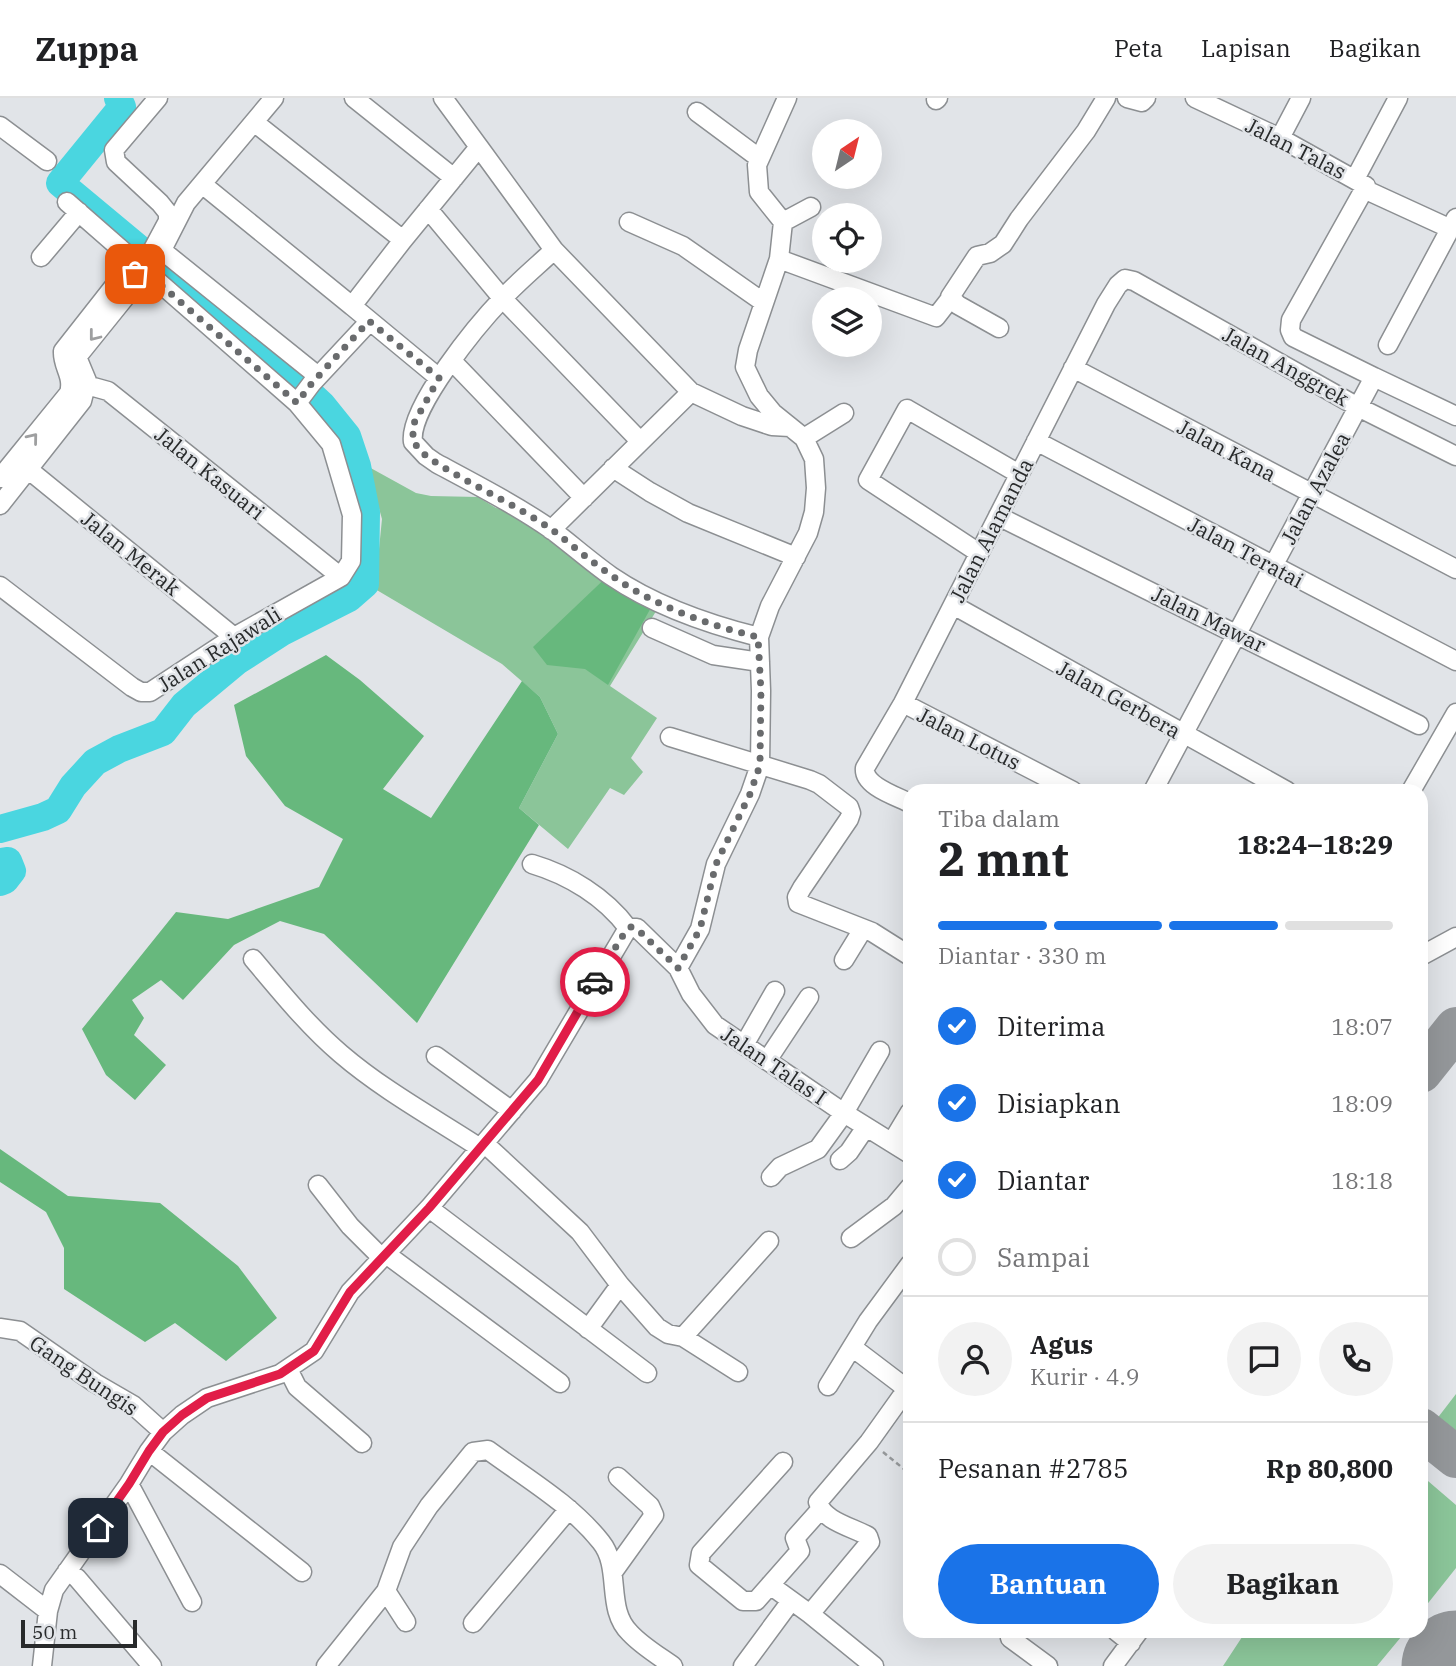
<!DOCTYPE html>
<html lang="id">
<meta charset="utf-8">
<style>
:root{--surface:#fff;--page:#f2f2f2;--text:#202124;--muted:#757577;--line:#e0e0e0;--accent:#1a73e8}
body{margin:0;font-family:"IBM Plex Serif",serif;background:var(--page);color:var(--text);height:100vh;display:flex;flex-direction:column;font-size:26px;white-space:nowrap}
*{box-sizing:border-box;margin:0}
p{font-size:23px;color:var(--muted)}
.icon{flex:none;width:38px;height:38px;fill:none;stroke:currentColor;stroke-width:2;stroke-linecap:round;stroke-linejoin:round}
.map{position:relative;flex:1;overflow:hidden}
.drawer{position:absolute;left:903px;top:686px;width:525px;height:854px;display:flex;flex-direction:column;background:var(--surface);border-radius:21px;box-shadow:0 7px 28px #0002}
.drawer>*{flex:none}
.needle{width:46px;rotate:35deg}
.tools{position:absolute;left:812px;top:21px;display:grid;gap:14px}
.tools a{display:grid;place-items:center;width:70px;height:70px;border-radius:50%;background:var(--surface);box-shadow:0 7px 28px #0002;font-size:35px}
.scale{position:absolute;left:21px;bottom:18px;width:116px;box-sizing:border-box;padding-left:7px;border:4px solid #282a2b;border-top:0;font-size:19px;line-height:24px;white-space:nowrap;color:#282a2b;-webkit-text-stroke:5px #e1e4e8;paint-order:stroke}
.pin{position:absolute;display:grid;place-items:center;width:60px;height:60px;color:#fff;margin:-30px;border-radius:14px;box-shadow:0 4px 10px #0006}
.courier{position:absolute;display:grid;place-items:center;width:70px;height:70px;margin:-35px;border:5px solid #e11d48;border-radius:50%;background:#fff;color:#222;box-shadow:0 2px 9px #0007}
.headline em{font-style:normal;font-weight:700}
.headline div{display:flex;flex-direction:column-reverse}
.headline{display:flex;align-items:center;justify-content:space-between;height:119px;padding:0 35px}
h1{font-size:46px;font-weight:700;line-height:52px}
.bar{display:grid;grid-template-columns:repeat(4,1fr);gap:10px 7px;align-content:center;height:84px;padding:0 35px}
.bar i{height:9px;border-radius:5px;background:var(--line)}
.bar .on{background:var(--accent)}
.bar p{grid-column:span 4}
.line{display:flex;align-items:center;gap:18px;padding:0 35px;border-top:2px solid var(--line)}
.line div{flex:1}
.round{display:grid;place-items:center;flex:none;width:74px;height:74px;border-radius:37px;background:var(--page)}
ol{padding:0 35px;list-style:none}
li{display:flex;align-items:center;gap:21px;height:77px}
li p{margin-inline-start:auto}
li .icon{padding:7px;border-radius:50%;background:var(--accent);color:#fff;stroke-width:4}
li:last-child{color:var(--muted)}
li i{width:38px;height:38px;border:4px solid var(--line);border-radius:50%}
.button{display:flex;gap:14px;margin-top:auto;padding:14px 35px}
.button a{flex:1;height:80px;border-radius:42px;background:var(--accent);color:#fff;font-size:28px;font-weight:700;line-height:80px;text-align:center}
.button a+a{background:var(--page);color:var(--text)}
header{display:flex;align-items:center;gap:42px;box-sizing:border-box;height:98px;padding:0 35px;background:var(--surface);border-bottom:2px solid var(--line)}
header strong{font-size:33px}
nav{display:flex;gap:38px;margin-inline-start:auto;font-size:24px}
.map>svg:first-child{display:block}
.green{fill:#8bc599}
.forest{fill:#67b87d}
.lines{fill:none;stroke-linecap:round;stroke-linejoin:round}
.river{stroke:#4ad6e0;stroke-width:28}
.taxiway{stroke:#94979a;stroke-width:42}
.runway{stroke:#94979a;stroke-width:103}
.minor-casing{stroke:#8c8f92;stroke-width:21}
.path{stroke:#96999b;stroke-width:2.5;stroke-dasharray:5 3.5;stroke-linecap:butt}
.minor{stroke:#fff;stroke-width:18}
.oneway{stroke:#9e9fa0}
.done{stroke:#696b6d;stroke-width:7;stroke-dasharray:0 12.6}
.route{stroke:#e11d48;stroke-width:9}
.labels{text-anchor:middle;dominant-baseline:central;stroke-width:5;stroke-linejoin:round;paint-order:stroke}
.street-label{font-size:21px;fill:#282a2b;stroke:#e1e4e8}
</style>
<header>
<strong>Zuppa</strong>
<nav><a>Peta</a><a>Lapisan</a><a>Bagikan</a></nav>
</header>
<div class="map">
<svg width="1456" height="1568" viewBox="0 0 1456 1568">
<rect width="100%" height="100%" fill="#e1e4e8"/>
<!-- green -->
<path class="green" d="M367,368L416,395L431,398L478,399L496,410L509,412L658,510L610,588L657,620L631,660L643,674L624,697L610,690L568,751L519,710L558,636L540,599L502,566L375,491L382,421Z
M1456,1296V1337L1436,1322Z
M1421,1377L1456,1407V1470L1421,1514Z
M1246,1533H1406L1377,1568H1223Z"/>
<!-- forest -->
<path class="forest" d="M615,471L658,497L608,587L585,571L547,567L533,549Z
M326,557L360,582L424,638L383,691L431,720L522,583L540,599L558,636L519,710L539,727L417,925L324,836L280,823L234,847L183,902L161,882L132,902L144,920L134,937L166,967L135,1002L106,977L82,931L176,814L228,821L319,789L343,741L285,708L246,658L234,607Z
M0,1051L68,1098L160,1105L238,1168L277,1220L226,1263L175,1225L145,1244L64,1191V1150L46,1114L0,1084Z"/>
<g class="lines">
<!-- river -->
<path class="river" d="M0,731L43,719L58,712L73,688L95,664L119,651L163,634L184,607L237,563L282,534L349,500L365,486L366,414L357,368L347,338L322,307L280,268L60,85L122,9L118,0
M0,764L8,763L12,773L5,782L0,784"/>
<!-- taxiway -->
<path class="taxiway" d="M1421,974L1456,930
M1421,1331L1456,1359"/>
<!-- runway -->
<path class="runway" d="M1453,1568L1456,1564"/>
<!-- minor casing -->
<g class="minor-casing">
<path id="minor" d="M274,0L186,105L163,150L164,154L318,278
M354,0L454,80
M787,0L757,67L759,94L783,124L779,161L748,252L745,269L759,298L773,315L804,340L814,361L816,390L814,414L808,435L770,508L759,539L761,593L760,667L750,696L716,766L700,831L678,870L691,896L715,927L844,1015L910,1056
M1127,0L1142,4L1146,0
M936,2L938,0
M697,14L759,60
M254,24L403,142
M0,28L47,63
M1280,40L1301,0
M479,49L554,152L691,294L742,318L772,328L790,329
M1355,81L1398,0
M202,86L352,208
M1366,92L1451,131
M428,111L502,200L640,343
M629,124L683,148L763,204
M783,124L811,109
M554,152C537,168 519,183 503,200C479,225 408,310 413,344L426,358L436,365C475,386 516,407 552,432C572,447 591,464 611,478C655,508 707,526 759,539
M41,159L79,114
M779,161L936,219L950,201
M999,230L958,207L950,199L977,158L990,155L1003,146L1019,121L1086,33L1106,0
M1388,247L1456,120
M452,263L584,400
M1073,270L1456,471
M1374,279L1456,318
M439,280L352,208L403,142L479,49L443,0
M72,283L108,293L341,479
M297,305L312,285L369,224
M804,340L844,315
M1036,343L1456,563
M613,370L650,394L688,415L796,459
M29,372L234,539
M0,380L69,295C74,278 62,269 63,253L118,183L135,176
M0,407L82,303L87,283L77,259L131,192L135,176L153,151L168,123V115L160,105L116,64L114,52L158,0
M998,418L1419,627
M551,432L691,294
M979,455L868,382L907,311L1019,376
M0,488L132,589L141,594H150L234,539L341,479L351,463L352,417L331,346L297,305L67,104
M953,507L1287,693
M652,530L713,557L760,564
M903,605L1073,693
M670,639L810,682L819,686L849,709L851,715L849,721L802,790L797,799L798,805L872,834L910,858
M1153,693L1374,279L1293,239L1290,232L1291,222L1366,88L1280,40L1195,0
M1411,693L1456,615
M910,705C896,698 863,688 865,670L903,605L1106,206L1118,187L1125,181L1134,183L1358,309L1456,358
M532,766C569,777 605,799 628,830
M1421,858L1456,839
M253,861C281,894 308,928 341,956C383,992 434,1020 480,1050
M844,862L863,831
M744,947L775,893
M436,958L512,1013
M768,961L809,899
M892,1044L910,1014
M484,1045L580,1134L620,1187L657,1229L668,1236L683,1239L738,1274
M840,1062L849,1054L866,1029
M771,1079L780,1069L818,1051L844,1015L880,953
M318,1087L350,1128L382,1160
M429,1110L647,1275
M851,1140L894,1108L910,1089
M386,1156L560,1285
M0,1230L20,1233L95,1285L133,1307L163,1334
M588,1231L620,1187
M683,1239L769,1143
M288,1271L297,1289L362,1345
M828,1288L868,1223L910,1166
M149,1353L302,1474
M783,1364L701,1455L699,1467L743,1503H756L800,1453L795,1440L820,1412
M129,1386L192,1504
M67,1473L77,1480L152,1568
M613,1474L654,1417L650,1408L618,1379
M0,1476L48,1513
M770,1487L810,1516L874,1568
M810,1516L870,1444L868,1438C852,1429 823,1423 818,1404L869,1344L904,1295L902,1287L852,1249
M406,1524L386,1493L402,1449L429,1408L473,1354L488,1352C526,1380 571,1406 601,1444C622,1470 605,1511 630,1535C642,1548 659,1558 673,1568
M473,1525L569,1411
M1116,1533L1131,1545
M1010,1540L1048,1568
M42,1568L48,1513L54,1492L129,1386L149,1353L163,1334L182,1317L207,1300L280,1276L314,1253L350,1194L429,1110L538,982L628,830H637L678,870
M326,1568L386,1493
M743,1568L791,1503
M1113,1568L1139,1533"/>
</g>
<!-- path -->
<path class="path" d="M883,1354L910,1376"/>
<!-- minor -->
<use href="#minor" class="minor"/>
</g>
<!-- one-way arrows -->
<defs><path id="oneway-chevron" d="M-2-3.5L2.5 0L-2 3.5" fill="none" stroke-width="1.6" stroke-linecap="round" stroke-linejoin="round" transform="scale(1.75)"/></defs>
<g class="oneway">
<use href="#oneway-chevron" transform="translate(94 238) rotate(128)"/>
<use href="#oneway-chevron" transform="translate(33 340) rotate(-51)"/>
</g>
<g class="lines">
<!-- done -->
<path class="done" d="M135,176L140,169L297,305L312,285L369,223L439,280L413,327V344L426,358C466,385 511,404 551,431C571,446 590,463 611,477C654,508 708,527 758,539L761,593L760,667L750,696L716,766L700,831L678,870L637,831L631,829L621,840L595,884"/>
<!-- route -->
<path class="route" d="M98,1430L129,1386L149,1353L163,1334L182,1317L207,1300L280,1276L314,1253L350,1194L429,1110L538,982L595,884"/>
</g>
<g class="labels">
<!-- street labels -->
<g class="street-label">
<text transform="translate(1296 50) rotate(27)">Jalan Talas</text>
<text transform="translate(1286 268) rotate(29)">Jalan Anggrek</text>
<text transform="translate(1227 352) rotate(28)">Jalan Kana</text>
<text transform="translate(210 375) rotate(39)">Jalan Kasuari</text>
<text transform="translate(1315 390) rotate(-62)">Jalan Azalea</text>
<text transform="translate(991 432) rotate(-63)">Jalan Alamanda</text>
<text transform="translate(1246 454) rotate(28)">Jalan Teratai</text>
<text transform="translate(131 455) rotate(39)">Jalan Merak</text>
<text transform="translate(1209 521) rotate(26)">Jalan Mawar</text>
<text transform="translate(219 551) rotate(-32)">Jalan Rajawali</text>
<text transform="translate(1119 601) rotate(29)">Jalan Gerbera</text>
<text transform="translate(969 640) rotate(27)">Jalan Lotus</text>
<text transform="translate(774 967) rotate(34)">Jalan Talas I</text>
<text transform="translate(84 1277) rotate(34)">Gang Bungis</text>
</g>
</g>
</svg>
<div class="tools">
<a><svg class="needle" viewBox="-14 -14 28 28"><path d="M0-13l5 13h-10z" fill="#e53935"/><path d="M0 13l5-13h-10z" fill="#757577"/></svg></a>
<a><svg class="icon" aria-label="locate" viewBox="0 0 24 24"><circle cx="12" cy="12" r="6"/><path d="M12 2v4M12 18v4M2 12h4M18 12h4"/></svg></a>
<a><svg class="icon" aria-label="layers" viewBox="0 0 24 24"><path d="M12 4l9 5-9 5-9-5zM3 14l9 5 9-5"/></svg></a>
</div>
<div class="scale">50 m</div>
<div class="pin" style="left:135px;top:176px;background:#ea580c"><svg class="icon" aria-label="bag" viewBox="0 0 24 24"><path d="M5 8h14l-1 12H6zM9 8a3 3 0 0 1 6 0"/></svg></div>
<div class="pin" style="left:98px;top:1430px;background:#1f2937"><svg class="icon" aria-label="home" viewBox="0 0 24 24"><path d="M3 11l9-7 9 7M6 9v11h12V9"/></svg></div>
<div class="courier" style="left:595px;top:884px"><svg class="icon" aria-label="car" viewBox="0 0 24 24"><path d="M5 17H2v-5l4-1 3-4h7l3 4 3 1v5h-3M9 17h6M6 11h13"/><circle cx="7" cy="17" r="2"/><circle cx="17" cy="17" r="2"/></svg></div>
<section class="drawer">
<div class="headline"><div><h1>2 mnt</h1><p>Tiba dalam</p></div><em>18:24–18:29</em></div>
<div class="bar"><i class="on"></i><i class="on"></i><i class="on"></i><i></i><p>Diantar · 330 m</p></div>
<ol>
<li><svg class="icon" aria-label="check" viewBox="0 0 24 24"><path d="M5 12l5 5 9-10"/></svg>Diterima<p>18:07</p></li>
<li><svg class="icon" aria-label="check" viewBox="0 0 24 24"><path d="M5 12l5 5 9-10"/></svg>Disiapkan<p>18:09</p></li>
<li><svg class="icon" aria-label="check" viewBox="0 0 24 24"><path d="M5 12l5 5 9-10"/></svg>Diantar<p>18:18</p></li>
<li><i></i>Sampai</li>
</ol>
<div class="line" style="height:126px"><a class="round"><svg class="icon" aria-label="person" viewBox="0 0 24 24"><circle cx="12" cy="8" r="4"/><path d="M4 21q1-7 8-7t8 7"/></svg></a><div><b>Agus</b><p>Kurir · 4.9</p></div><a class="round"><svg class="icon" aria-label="chat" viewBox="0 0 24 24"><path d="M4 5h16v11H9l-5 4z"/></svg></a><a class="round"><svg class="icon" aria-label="phone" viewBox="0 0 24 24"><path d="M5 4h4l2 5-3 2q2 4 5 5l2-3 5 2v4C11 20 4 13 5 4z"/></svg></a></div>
<div class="line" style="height:91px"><div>Pesanan #2785</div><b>Rp 80,800</b></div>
<div class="button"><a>Bantuan</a><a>Bagikan</a></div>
</section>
</div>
